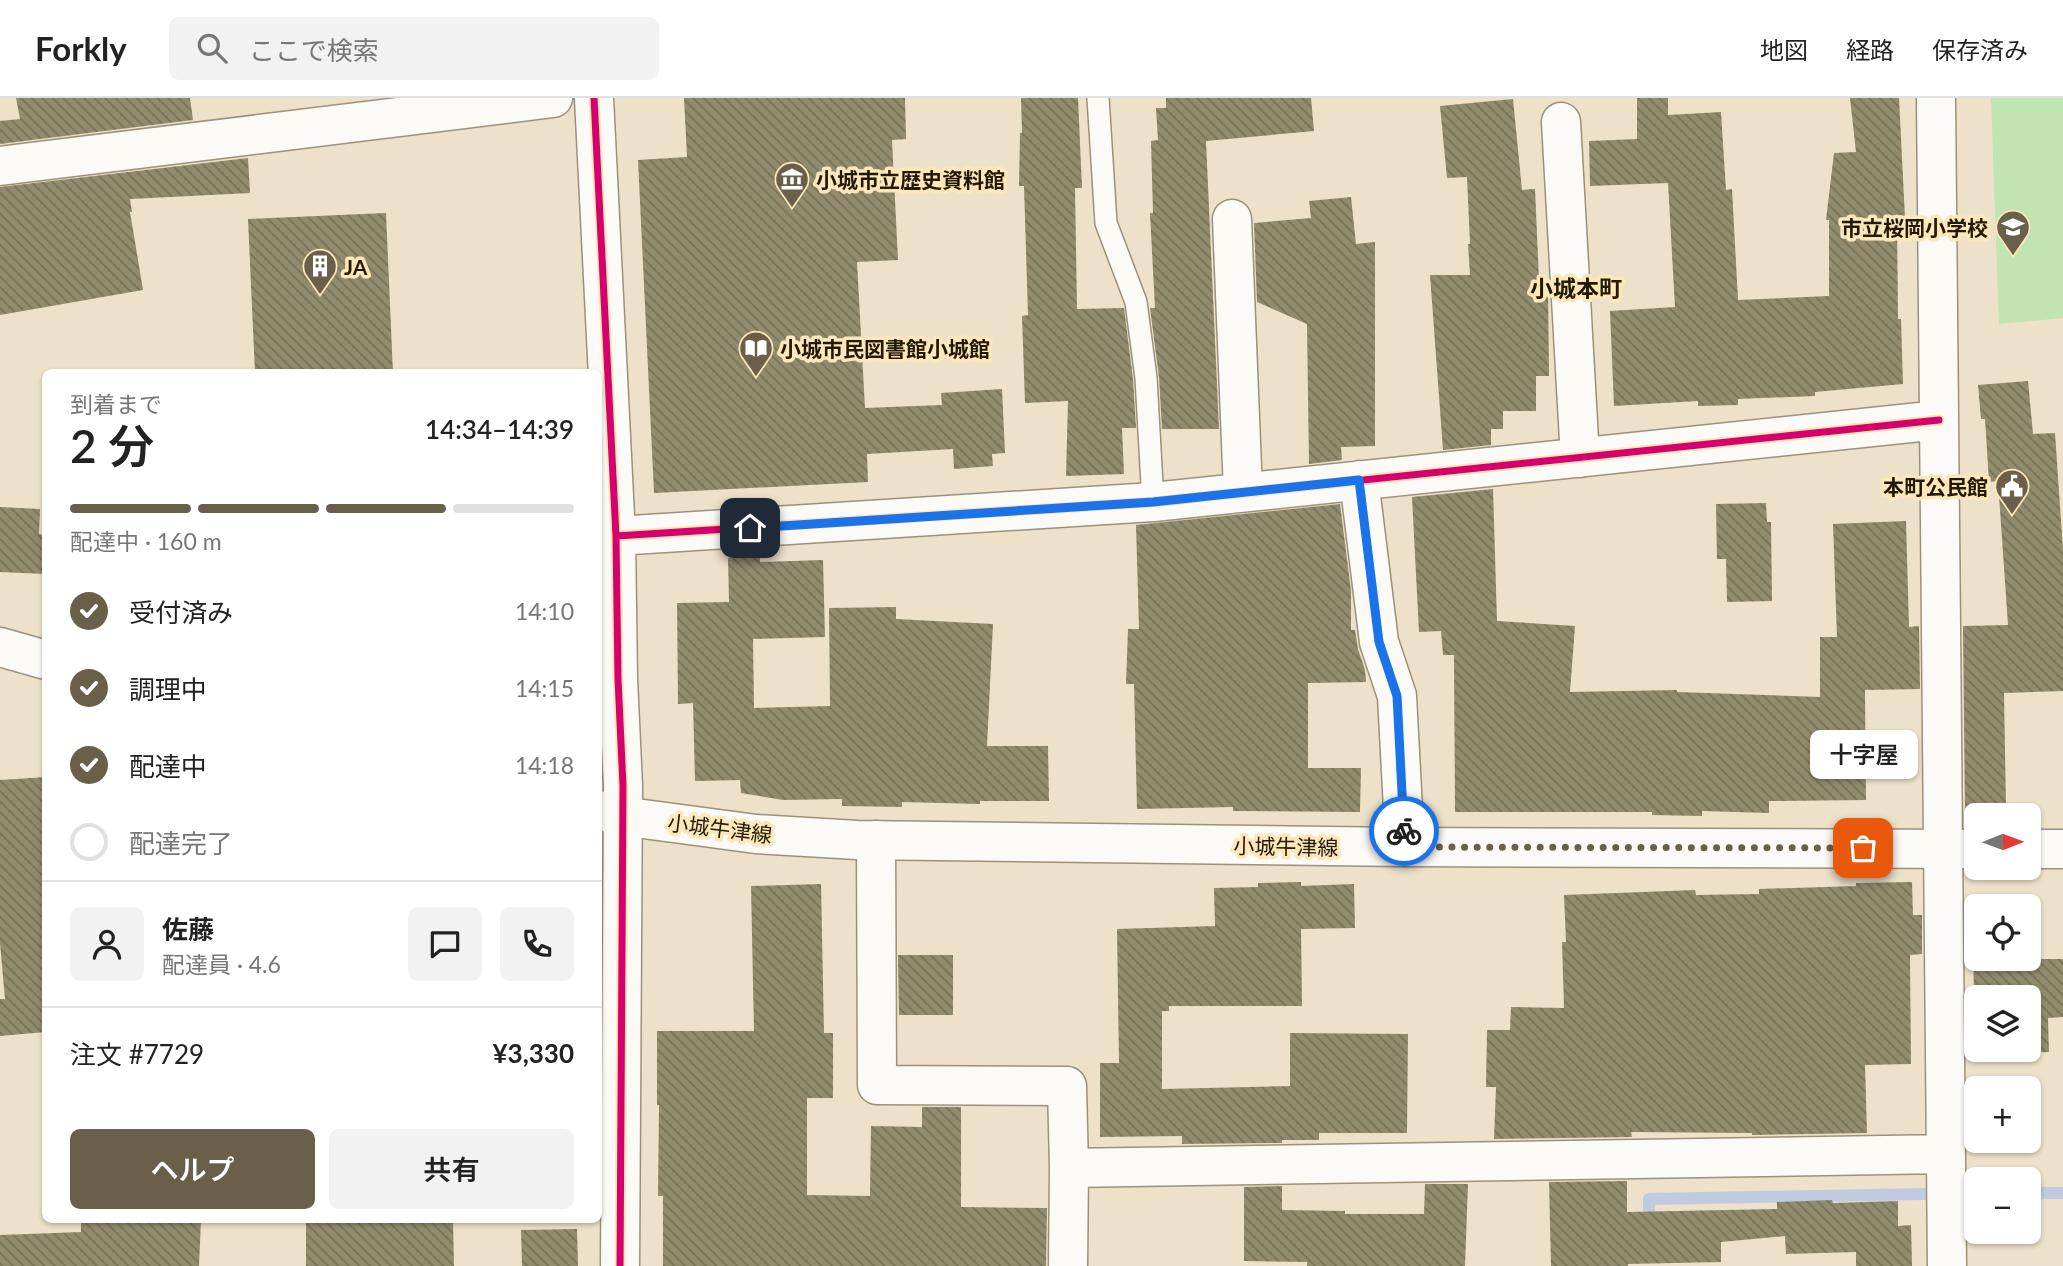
<!DOCTYPE html>
<html lang="ja">
<meta charset="utf-8">
<style>
:root{--surface:#fff;--page:#f2f2f2;--text:#222;--muted:#767676;--line:#e0e0e0;--accent:#6a5f48}
body{margin:0;font-family:Lato,"Noto Sans JP",sans-serif;background:var(--page);color:var(--text);height:100vh;display:flex;flex-direction:column;font-size:26px;white-space:nowrap}
*{box-sizing:border-box;margin:0}
p{font-size:23px;color:var(--muted)}
.icon{flex:none;width:38px;height:38px;fill:none;stroke:currentColor;stroke-width:2;stroke-linecap:round;stroke-linejoin:round}
.map{position:relative;flex:1;overflow:hidden}
.panel{position:absolute;left:42px;top:271px;width:560px;height:854px;display:flex;flex-direction:column;background:var(--surface);border-radius:10px;box-shadow:0 2px 5px #0004}
.panel>*{flex:none}
.needle{width:46px;rotate:89deg}
.tools{position:absolute;left:1964px;top:705px;display:grid;gap:14px}
.tools a{display:grid;place-items:center;width:77px;height:77px;border-radius:10px;background:var(--surface);box-shadow:0 2px 5px #0004;font-size:35px}
.pin{position:absolute;display:grid;place-items:center;width:60px;height:60px;color:#fff;margin:-30px;border-radius:14px;box-shadow:0 4px 10px #0006}
.courier{position:absolute;display:grid;place-items:center;width:70px;height:70px;margin:-35px;border:5px solid #1a73e8;border-radius:50%;background:#fff;color:#222;box-shadow:0 2px 9px #0007}
.bubble{position:absolute;height:49px;border-radius:10px;background:var(--surface);box-shadow:0 2px 5px #0004;font-size:23px;font-weight:600;line-height:49px;text-align:center}
.head em{font-style:normal;font-weight:600}
.head div{display:flex;flex-direction:column-reverse}
.head{display:flex;align-items:center;justify-content:space-between;height:119px;padding:0 28px}
h1{font-size:46px;font-weight:600;line-height:52px}
.bar{display:grid;grid-template-columns:repeat(4,1fr);gap:10px 7px;align-content:center;height:84px;padding:0 28px}
.bar i{height:9px;border-radius:5px;background:var(--line)}
.bar .on{background:var(--accent)}
.bar p{grid-column:span 4}
.line{display:flex;align-items:center;gap:18px;padding:0 28px;border-top:2px solid var(--line)}
.line div{flex:1}
.round{display:grid;place-items:center;flex:none;width:74px;height:74px;border-radius:10px;background:var(--page)}
ol{padding:0 28px;list-style:none}
li{display:flex;align-items:center;gap:21px;height:77px}
li p{margin-inline-start:auto}
li .icon{padding:7px;border-radius:50%;background:var(--accent);color:#fff;stroke-width:4}
li:last-child{color:var(--muted)}
li i{width:38px;height:38px;border:4px solid var(--line);border-radius:50%}
.cta{display:flex;gap:14px;margin-top:auto;padding:14px 28px}
.cta a{flex:1;height:80px;border-radius:10px;background:var(--accent);color:#fff;font-size:28px;font-weight:600;line-height:80px;text-align:center}
.cta a+a{background:var(--page);color:var(--text)}
header{display:flex;align-items:center;gap:42px;box-sizing:border-box;height:98px;padding:0 35px;background:var(--surface);border-bottom:2px solid var(--line)}
header strong{font-size:33px}
nav{display:flex;gap:38px;margin-inline-start:auto;font-size:24px}
.search{width:490px;height:63px;background:var(--page);display:flex;align-items:center;gap:18px;box-sizing:border-box;padding:0 24px;border-radius:10px;color:var(--muted);font-size:26px}
.map>svg:first-child{display:block}
.green{fill:#c0e4b2}
.lines{fill:none;stroke-linecap:round;stroke-linejoin:round}
.stream{stroke:#c0cae1;stroke-width:12}
.building{fill:url(#building-back-hatch);fill-rule:evenodd}
.lane-casing{stroke:#9b917b;stroke-width:24}
.street-casing{stroke:#9b917b;stroke-width:41}
.primary-casing{stroke:#9b917b;stroke-width:41}
.lane{stroke:#fcfaf7;stroke-width:21}
.street{stroke:#fcfaf7;stroke-width:38}
.primary{stroke:#fcfaf7;stroke-width:38}
.cycleway-casing{stroke:#fce7ba;stroke-width:11}
.cycleway{stroke:#d6006c;stroke-width:7}
.done{stroke:#6a5f48;stroke-width:7;stroke-dasharray:0 12.6}
.route{stroke:#1a73e8;stroke-width:9}
.labels{text-anchor:middle;dominant-baseline:central;stroke-width:7;stroke-linejoin:round;paint-order:stroke}
.poi-label{font-size:21px;font-weight:bold;fill:#231902;stroke:#fce7ba;text-anchor:start}
.street-label{font-size:21px;fill:#231902;stroke:#fce7ba}
.neighbourhood-label{font-size:23px;font-weight:bold;fill:#231902;stroke:#fce7ba}
</style>
<header>
<strong>Forkly</strong>
<div class="search"><svg class="icon" aria-label="search" viewBox="0 0 24 24"><circle cx="10" cy="10" r="6"/><path d="M15 15l6 6"/></svg>ここで検索</div>
<nav><a>地図</a><a>経路</a><a>保存済み</a></nav>
</header>
<div class="map">
<svg width="2063" height="1168" viewBox="0 0 2063 1168">
<defs>
<pattern id="building-back-hatch" width="6" height="6" patternUnits="userSpaceOnUse" patternTransform="scale(1.75)"><rect width="6" height="6" fill="#928c6e"/><path d="M-1 5l2 2M0 0l6 6M5-1l2 2" fill="none" stroke="#777258"/></pattern>
</defs>
<rect width="100%" height="100%" fill="#ede1c9"/>
<!-- green -->
<path class="green" d="M1991,0H2063V220L1999,226Z"/>
<g class="lines">
<!-- stream -->
<path class="stream" d="M2028,1095H2063
M1649,1127V1101L1976,1095"/>
</g>
<!-- building -->
<path class="building" d="M16,0H190L193,22L0,46V23L20,21Z
M684,0H905L906,41L892,42L898,162L857,164L865,310L942,307L941,295L1002,291L1005,355L992,356L993,368L954,371L953,351L867,356L868,384L654,395L638,62L687,59Z
M1021,0H1078L1082,90H1075L1077,211L1124,210L1133,281L1136,330H1122L1124,376L1066,378L1068,303L1025,305L1022,218L1028,217L1024,88H1019L1020,35H1022Z
M1166,0H1311L1314,33L1206,43L1219,331H1162L1159,279L1150,210H1155L1150,115H1153L1151,43L1158,42L1156,10H1166Z
M1637,0H1668V17L1721,14L1726,92L1732,91L1738,202L1829,198V122H1826L1834,55L1856,54L1850,0H1899L1905,120H1897L1898,221H1901L1903,286L1815,294V298L1738,301V307L1698,308V303L1614,308L1610,213L1675,209L1668,85L1590,88L1589,43L1637,41Z
M1513,1L1522,92L1535,91L1539,182H1548L1549,278H1536V313H1503V331H1491V347L1443,352L1430,177H1470L1468,146H1470L1467,79L1447,80L1440,8Z
M248,60L250,95L130,101L132,114H130L143,192L0,217V89Z
M1351,99L1356,146L1375,144V348L1341,349L1342,362L1309,366L1307,226L1257,204L1254,125L1311,120L1309,103Z
M386,115L393,275H255L248,121Z
M2028,283L2033,336L2055,335L2063,452V593L2004,595L2006,711H1965L1963,528L2008,527L1998,383L1989,384L1985,321H1981L1978,287Z
M1493,391L1497,523L1575,528L1570,594L1677,592V594L1820,599V539H1837L1833,426L1906,423L1909,529L1919,528L1920,591L1865,592L1866,702L1769,703V715L1702,713V718L1652,717V714H1455L1454,557H1443L1441,533L1419,534L1412,399Z
M1766,405L1767,424H1771L1772,503L1727,504L1726,461H1717L1716,406Z
M1340,406L1351,493V532H1355L1358,551L1365,572L1366,584L1308,585V670H1361L1360,714L1233,713V709L1137,711L1134,586H1126L1128,531H1139L1136,427Z
M0,409L40,411L39,436L46,437V476L0,474Z
M760,459V464L823,462L825,539L753,541L754,610L830,608L829,510L896,509V521L993,526L987,648H1048L1049,703H980V706L902,704V709L842,708V701L783,702L741,695L740,682L695,683L693,605L678,606L677,505L729,504L728,460Z
M46,679V934L0,938V901H5L0,845V682Z
M1301,784V788L1354,786L1355,830L1301,831L1302,908H1169V913H1162V991L1290,988V935L1408,936L1407,1035H1319V1042H1282V1045L1182,1046V1038L1100,1039V965H1119L1117,831L1215,828L1214,790L1258,789V785Z
M1912,784L1913,817H1922V856L1910,857L1911,966L1865,967L1867,1035L1752,1037V1035L1631,1034L1632,1039L1494,1041L1496,989H1486L1487,932H1510L1511,909L1564,910L1562,844H1566L1564,797L1695,792L1696,797L1759,796V791L1856,788V785Z
M821,786L824,935H833V1000H807V1097L870,1098L871,1028L922,1029V1009H961V1109L1047,1110L1046,1168H663V1098H658L659,1007H657V933H754L751,788Z
M1966,816H1976V855H1966Z
M898,857H953V917H899Z
M1973,861H2063V919L2048,920L2049,954L1976,956ZM1976,900H2028V952H1976Z
M1627,1083V1114L1777,1111V1104L1832,1102L1833,1105L1898,1103V1128L1911,1127L1912,1168H1856V1154L1786,1156L1785,1138L1721,1144V1164L1628,1166V1168H1551L1549,1084Z
M1425,1086H1468L1465,1168H1307V1164L1244,1163V1089L1282,1088V1112L1345,1113V1116H1424Z
M134,1122H201L199,1168H0V1137L81,1134V1123L134,1124Z
M306,1122H428V1124H453L454,1168H306Z
M577,1131L578,1168H522L521,1132Z"/>
<g class="lines">
<!-- lane casing -->
<g class="lane-casing">
<path id="lane" d="M1098,0L1106,125L1136,204L1146,280L1153,404"/>
</g>
<!-- street casing -->
<g class="street-casing">
<path id="street" d="M594,0L616,438L618,581L623,688L620,1168
M1936,0L1947,1168
M1561,24L1580,360
M0,68L553,0
M1232,121L1243,394
M1359,382L1379,544L1397,598L1405,749
M616,438L1153,404L1939,322
M876,742L877,987L1067,988L1069,1070L1068,1168
M1069,1070L1946,1056"/>
</g>
<!-- primary casing -->
<g class="primary-casing">
<path id="primary" d="M0,549L46,562
M598,712L621,718L756,736L857,742L1405,749L1976,751
M2028,751H2063"/>
</g>
<!-- lane -->
<use href="#lane" class="lane"/>
<!-- street -->
<use href="#street" class="street"/>
<!-- primary -->
<use href="#primary" class="primary"/>
<!-- cycleway casing -->
<g class="cycleway-casing">
<path id="cycleway" d="M594,0L616,438L618,581L623,688L620,1168
M616,438L1153,404L1939,322"/>
</g>
<!-- cycleway -->
<use href="#cycleway" class="cycleway"/>
</g>
<g class="lines">
<!-- done -->
<path class="done" d="M1404,733L1405,749L1863,750"/>
<!-- route -->
<path class="route" d="M750,430L1153,404L1359,382L1379,544L1397,598L1404,733"/>
</g>
<!-- icons -->
<defs>
<g id="museum-pin" transform="scale(1.75)"><path d="M0 17L-7.5 6A9.5 9.5 0 1 1 7.5 6Z" fill="#6a5f48" stroke="#fce7ba"/><path d="M0-6L6-3V-2H-6V-3ZM-5-1h2V3h-2ZM-1-1h2V3h-2ZM3-1h2V3H3ZM-6 4H6V6H-6Z" fill="#fff"/></g>
<g id="school-pin" transform="scale(1.75)"><path d="M0 17L-7.5 6A9.5 9.5 0 1 1 7.5 6Z" fill="#6a5f48" stroke="#fce7ba"/><path d="M0-5L7-2L0 1L-7-2ZM-4 1L0 2.5L4 1V4Q0 6-4 4Z" fill="#fff"/></g>
<g id="building-pin" transform="scale(1.75)"><path d="M0 17L-7.5 6A9.5 9.5 0 1 1 7.5 6Z" fill="#6a5f48" stroke="#fce7ba"/><path d="M-4-6H4V6H1V3H-1V6H-4ZM-2.5-4.3h1.7v1.8h-1.7ZM.8-4.3h1.7v1.8H.8ZM-2.5-1h1.7V.8h-1.7ZM.8-1h1.7V.8H.8Z" fill="#fff"/></g>
<g id="library-pin" transform="scale(1.75)"><path d="M0 17L-7.5 6A9.5 9.5 0 1 1 7.5 6Z" fill="#6a5f48" stroke="#fce7ba"/><path d="M-6-4Q-3-5.5-.7-3.5V5Q-3 3-6 4ZM6-4Q3-5.5 .7-3.5V5Q3 3 6 4Z" fill="#fff"/></g>
<g id="civic-pin" transform="scale(1.75)"><path d="M0 17L-7.5 6A9.5 9.5 0 1 1 7.5 6Z" fill="#6a5f48" stroke="#fce7ba"/><path d="M-.6-6.5H3V-4.5H.6V-3L4-1V1h2V6H-6V1h2V-1L-.6-3ZM-1.2 2.5V6h2.4V2.5Z" fill="#fff"/></g>
</defs>
<g fill-rule="evenodd">
<use href="#museum-pin" x="792" y="81"/>
<use href="#school-pin" x="2013" y="129"/>
<use href="#building-pin" x="320" y="168"/>
<use href="#library-pin" x="756" y="250"/>
<use href="#civic-pin" x="2012" y="388"/>
</g>
<g class="labels">
<!-- poi labels -->
<g class="poi-label">
<text x="816" y="81">小城市立歴史資料館</text>
<text x="1988" y="129" text-anchor="end">市立桜岡小学校</text>
<text x="344" y="168">JA</text>
<text x="780" y="250">小城市民図書館小城館</text>
<text x="1988" y="388" text-anchor="end">本町公民館</text>
</g>
<!-- street labels -->
<g class="street-label">
<text transform="translate(720 730) rotate(7)">小城牛津線</text>
<text transform="translate(1286 748) rotate(1)">小城牛津線</text>
</g>
<!-- neighbourhood labels -->
<g class="neighbourhood-label">
<text x="1576" y="190">小城本町</text>
</g>
</g>
</svg>
<div class="tools">
<a><svg class="needle" viewBox="-14 -14 28 28"><path d="M0-13l5 13h-10z" fill="#e53935"/><path d="M0 13l5-13h-10z" fill="#767676"/></svg></a>
<a><svg class="icon" aria-label="locate" viewBox="0 0 24 24"><circle cx="12" cy="12" r="6"/><path d="M12 2v4M12 18v4M2 12h4M18 12h4"/></svg></a>
<a><svg class="icon" aria-label="layers" viewBox="0 0 24 24"><path d="M12 4l9 5-9 5-9-5zM3 14l9 5 9-5"/></svg></a>
<a>+</a>
<a>−</a>
</div>
<div class="pin" style="left:1863px;top:750px;background:#ea580c"><svg class="icon" aria-label="bag" viewBox="0 0 24 24"><path d="M5 8h14l-1 12H6zM9 8a3 3 0 0 1 6 0"/></svg></div>
<div class="pin" style="left:750px;top:430px;background:#1f2937"><svg class="icon" aria-label="home" viewBox="0 0 24 24"><path d="M3 11l9-7 9 7M6 9v11h12V9"/></svg></div>
<div class="courier" style="left:1404px;top:733px"><svg class="icon" aria-label="bike" viewBox="0 0 24 24"><circle cx="6" cy="16" r="4"/><circle cx="18" cy="16" r="4"/><path d="M6 16l4-8h5l3 8M10 8l3 8H6M13 5h3"/></svg></div>
<div class="bubble" style="left:1810px;top:632px;width:108px">十字屋</div>
<section class="panel">
<div class="head"><div><h1>2 分</h1><p>到着まで</p></div><em>14:34–14:39</em></div>
<div class="bar"><i class="on"></i><i class="on"></i><i class="on"></i><i></i><p>配達中 · 160 m</p></div>
<ol>
<li><svg class="icon" aria-label="check" viewBox="0 0 24 24"><path d="M5 12l5 5 9-10"/></svg>受付済み<p>14:10</p></li>
<li><svg class="icon" aria-label="check" viewBox="0 0 24 24"><path d="M5 12l5 5 9-10"/></svg>調理中<p>14:15</p></li>
<li><svg class="icon" aria-label="check" viewBox="0 0 24 24"><path d="M5 12l5 5 9-10"/></svg>配達中<p>14:18</p></li>
<li><i></i>配達完了</li>
</ol>
<div class="line" style="height:126px"><a class="round"><svg class="icon" aria-label="person" viewBox="0 0 24 24"><circle cx="12" cy="8" r="4"/><path d="M4 21q1-7 8-7t8 7"/></svg></a><div><b>佐藤</b><p>配達員 · 4.6</p></div><a class="round"><svg class="icon" aria-label="chat" viewBox="0 0 24 24"><path d="M4 5h16v11H9l-5 4z"/></svg></a><a class="round"><svg class="icon" aria-label="phone" viewBox="0 0 24 24"><path d="M5 4h4l2 5-3 2q2 4 5 5l2-3 5 2v4C11 20 4 13 5 4z"/></svg></a></div>
<div class="line" style="height:91px"><div>注文 #7729</div><b>¥3,330</b></div>
<div class="cta"><a>ヘルプ</a><a>共有</a></div>
</section>
</div>
